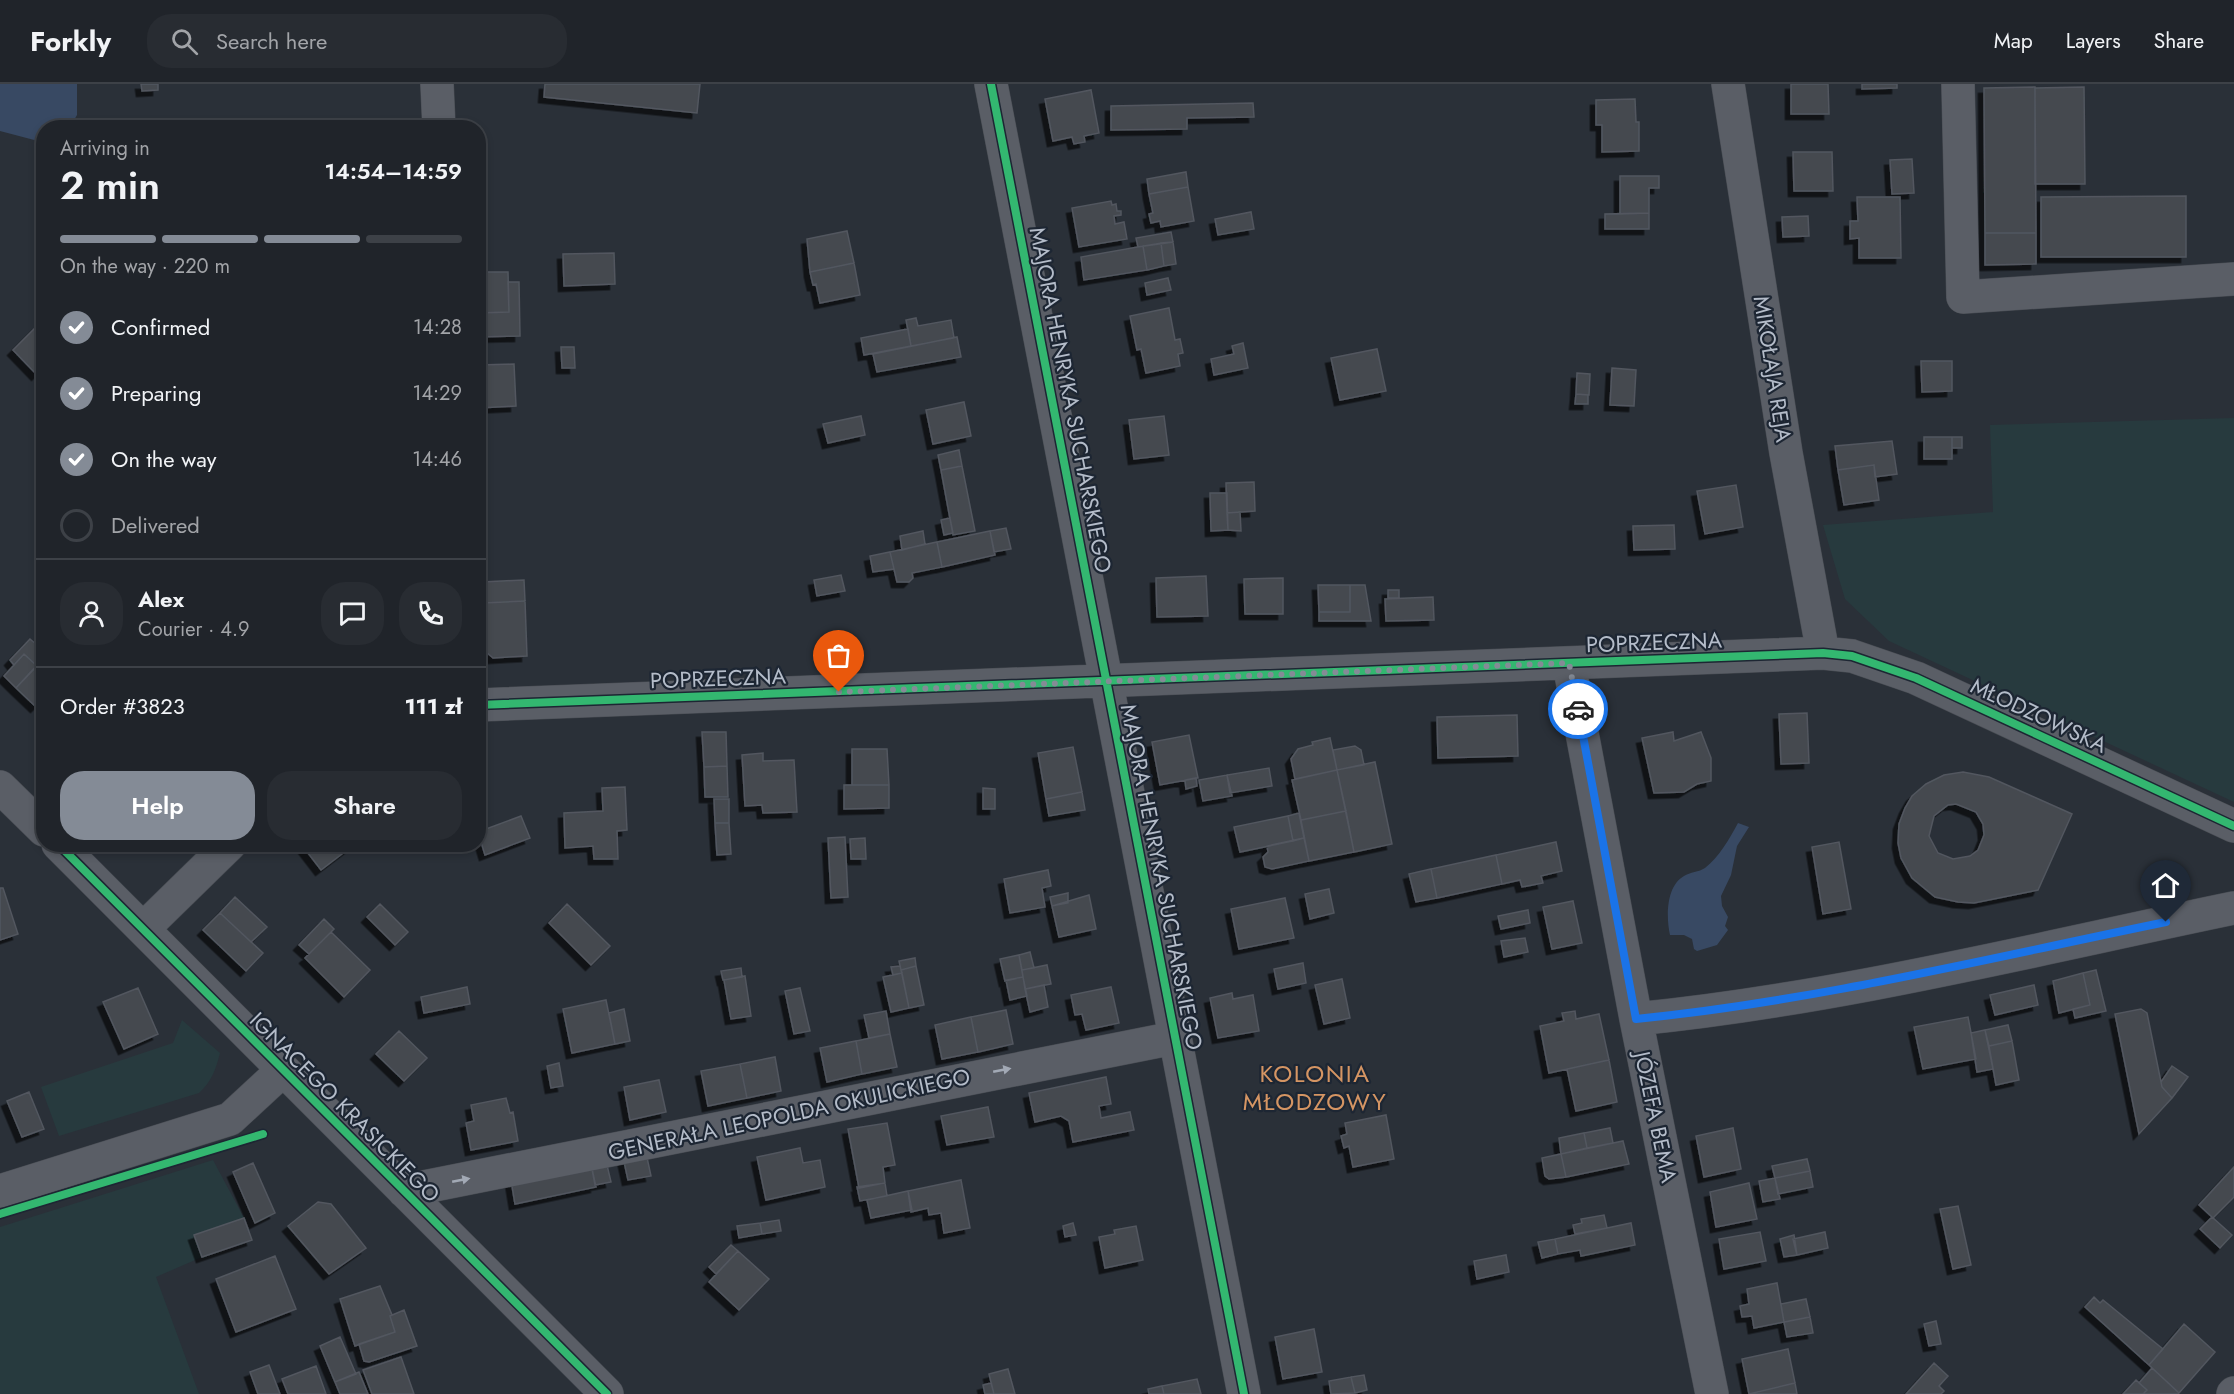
<!DOCTYPE html>
<meta charset="utf-8">
<style>
:root{--surface:#20242a;--page:#282c32;--text:#f1f3f6;--muted:#a2a4a8;--line:#3d4147;--accent:#848b96}
body{margin:0;font-family:Jost,sans-serif;background:var(--page);color:var(--text);height:100vh;display:flex;flex-direction:column;font-size:22px;white-space:nowrap}
*{box-sizing:border-box;margin:0}
p{font-size:20px;color:var(--muted)}
.icon{flex:none;width:33px;height:33px;fill:none;stroke:currentColor;stroke-width:2;stroke-linecap:round;stroke-linejoin:round}
.map{position:relative;flex:1;overflow:hidden}
.drawer{position:absolute;left:36px;top:36px;width:450px;height:732px;display:flex;flex-direction:column;background:var(--surface);border-radius:24px;box-shadow:0 3px 9px #0003,0 0 0 2px var(--line)}
.drawer>*{flex:none}
.pin{position:absolute;display:grid;place-items:center;width:51px;height:51px;color:#fff;margin:-62px -26px;border-radius:50% 50% 50% 0;rotate:-45deg;box-shadow:0 0 6px #0007}
.pin .icon{rotate:45deg}
.courier{position:absolute;display:grid;place-items:center;width:60px;height:60px;margin:-30px;border:4px solid #1a73e8;border-radius:50%;background:#fff;color:#222;box-shadow:0 2px 8px #0007}
.headline em{font-style:normal;font-weight:600}
.headline div{display:flex;flex-direction:column-reverse}
.headline{display:flex;align-items:center;justify-content:space-between;height:102px;padding:0 24px}
h1{font-size:39px;font-weight:600;line-height:45px}
.bar{display:grid;grid-template-columns:repeat(4,1fr);gap:9px 6px;align-content:center;height:72px;padding:0 24px}
.bar i{height:8px;border-radius:4px;background:var(--line)}
.bar .on{background:var(--accent)}
.bar p{grid-column:span 4}
.line{display:flex;align-items:center;gap:15px;padding:0 24px;border-top:2px solid var(--line)}
.line div{flex:1}
.round{display:grid;place-items:center;flex:none;width:63px;height:63px;border-radius:24px;background:var(--page)}
ol{padding:0 24px;list-style:none}
li{display:flex;align-items:center;gap:18px;height:66px}
li p{margin-inline-start:auto}
li .icon{padding:6px;border-radius:50%;background:var(--accent);color:#fff;stroke-width:4}
li:last-child{color:var(--muted)}
li i{width:33px;height:33px;border:3px solid var(--line);border-radius:50%}
.primary-button{display:flex;gap:12px;margin-top:auto;padding:12px 24px}
.primary-button a{flex:1;height:69px;border-radius:24px;background:var(--accent);color:#fff;font-size:24px;font-weight:600;line-height:69px;text-align:center}
.primary-button a+a{background:var(--page);color:var(--text)}
header{display:flex;align-items:center;gap:36px;box-sizing:border-box;height:84px;padding:0 30px;background:var(--surface);border-bottom:2px solid var(--line)}
header strong{font-size:28px}
nav{display:flex;gap:33px;margin-inline-start:auto;font-size:21px}
.search{width:420px;height:54px;background:var(--page);display:flex;align-items:center;gap:15px;box-sizing:border-box;padding:0 21px;border-radius:24px;color:var(--muted);font-size:22px}
.map>svg:first-child{display:block}
.green{fill:#273a3e}
.water{fill:#384963}
.building{fill:#444950;stroke:#52575f;stroke-width:1.5;fill-rule:evenodd;filter:url(#shadow)}
.lines{fill:none;stroke-linecap:round;stroke-linejoin:round}
.minor-casing{stroke:#484c53;stroke-width:34}
.minor{stroke:#5a5e66;stroke-width:33}
.cycleway-casing{stroke:#1d2633;stroke-width:11}
.cycleway{stroke:#33b770;stroke-width:8}
.oneway{fill:#a2a9b5}
.done{stroke:#848b96;stroke-width:6;stroke-dasharray:0 10.8}
.route{stroke:#1a73e8;stroke-width:8}
.labels{text-anchor:middle;dominant-baseline:central;stroke-width:4.5;stroke-linejoin:round;paint-order:stroke}
.street-label{font-size:22px;fill:#b4bcc9;stroke:#1d2633}
.neighbourhood-label{font-size:24px;letter-spacing:1.5px;fill:#d59563;stroke:#1d2633}
</style>
<header>
<strong>Forkly</strong>
<div class="search"><svg class="icon" aria-label="search" viewBox="0 0 24 24"><circle cx="10" cy="10" r="6"/><path d="M15 15l6 6"/></svg>Search here</div>
<nav><a>Map</a><a>Layers</a><a>Share</a></nav>
</header>
<div class="map">
<svg width="2234" height="1310" viewBox="0 0 2234 1310">
<defs>
<filter id="shadow"><feDropShadow dx="-5.5" dy="5.5" stdDeviation="0" flood-color="#0009"/></filter>
</defs>
<rect width="100%" height="100%" fill="#2a3038"/>
<!-- green -->
<path class="green" d="M2234,334V718L1889,557L1845,515L1823,441L1993,428L1990,341Z
M182,936L220,969C216,985 212,997 199,1009L59,1052L41,1003L173,959Z
M213,1076L244,1134L195,1151L202,1173L156,1193L199,1310H0V1143Z"/>
<!-- water -->
<path class="water" d="M0,0H77V31L70,43L44,44L43,56L38,57L0,47Z
M1738,739L1749,743L1737,762L1731,791L1721,812L1722,822L1728,833L1725,842L1728,846L1717,861L1697,867L1694,865L1692,855L1684,851H1670C1666,833 1666,802 1684,792C1690,788 1699,788 1705,784C1719,773 1730,754 1738,739Z"/>
<!-- building -->
<path class="building" d="M141,0H158V6L142,7Z
M545,0H700L697,29L544,13Z
M1791,0H1828L1829,30H1791Z
M1862,0H1897V4L1862,5Z
M2084,3L2085,100H2035V4Z
M1984,4L2035,3L2036,149H1985Z
M1091,6L1099,49L1084,52L1085,58L1074,60L1072,53L1053,57L1045,15Z
M1635,15L1636,38H1639V67L1602,68V41H1596V16Z
M1253,19L1254,33L1187,34V45L1111,46V22Z
M1793,68H1832L1833,107H1794Z
M1912,75L1914,109L1892,110L1890,76Z
M1186,88L1188,103L1149,110L1147,95Z
M1620,92H1659V104H1649V129L1620,130Z
M1188,103L1194,137L1161,143L1160,137L1151,139L1149,130L1153,129L1149,110Z
M2186,112V173H2041V113Z
M1857,113H1900L1901,174H1859V154L1850,155V137H1858Z
M1111,117L1112,121L1116,120L1117,127H1121V131L1114,132L1115,140L1124,138L1127,155L1079,163L1072,124Z
M1251,128L1254,145L1218,151L1215,135Z
M1649,129V145H1605V130Z
M1808,132L1809,152L1783,153L1782,133Z
M847,147L854,179L810,188L807,155Z
M1171,148L1173,158L1138,163L1136,154Z
M1985,149H2036V180L1985,181Z
M1173,158L1176,180L1164,182L1161,159Z
M1161,159L1164,182L1147,186L1143,162Z
M1143,162L1147,186L1084,196L1081,173Z
M614,169L615,200L564,202L563,170Z
M854,179L860,211L820,219L816,200L813,201L810,188Z
M478,188H508L509,228L478,229Z
M1168,194L1171,206L1147,211L1145,199Z
M508,198H519L520,252L478,253V229L509,228Z
M1169,224L1175,256L1180,255L1183,269L1178,270L1180,282L1146,289L1141,265L1137,266L1130,232Z
M916,234L918,242L951,236L954,254L911,262L906,236Z
M38,241L44,245V284L37,291L13,266Z
M908,245L911,262L864,271L861,254Z
M957,253L961,273L877,288L873,270Z
M1243,259L1248,284L1214,291L1211,275L1234,270L1232,262Z
M561,263H574L575,284H562Z
M1377,265L1386,307L1340,316L1331,274Z
M1921,277H1952V307L1922,308Z
M514,280L516,322L478,324V281Z
M1612,284L1636,286L1634,322L1610,321Z
M1577,289L1590,290L1589,311L1576,310Z
M1576,310L1588,311V320H1575Z
M964,318L971,352L933,360L926,326Z
M861,332L865,351L828,359L823,340Z
M1164,332L1169,371L1134,375L1129,336Z
M1924,353H1952V375H1924Z
M1952,353H1962V364H1952Z
M1892,357L1897,390L1875,393L1874,381L1838,386L1835,362Z
M959,366L962,382L941,386L938,371Z
M1874,381L1879,416L1844,421L1838,386Z
M962,382L975,447L953,451L941,386Z
M1254,398L1255,427L1227,429L1226,399Z
M1736,401L1743,443L1705,450L1697,407Z
M1210,409H1227L1228,446L1211,447Z
M1240,428L1241,447L1228,446L1227,429Z
M950,434L953,449L944,451L941,436Z
M1674,441L1675,465L1634,466L1633,442Z
M1006,444L1011,465L994,468L990,447Z
M923,447L925,460L902,466L900,452Z
M990,447L995,471L942,483L937,458Z
M937,458L942,483L912,489L913,494L909,498H897L890,468Z
M890,468L894,485L873,488L870,472Z
M841,491L845,507L817,512L814,496Z
M1206,492L1208,532L1157,533L1156,494Z
M1283,494V530H1245L1244,495Z
M524,496L525,517L483,519L482,498Z
M1318,501H1350V528H1319Z
M1350,501H1365L1371,537H1319V528H1350Z
M1388,506H1399V514H1388Z
M1433,513L1434,536L1386,537L1385,515Z
M525,517L527,572L493,574L485,567L483,519Z
M30,555L44,567V575L37,582L24,570L14,581L10,576Z
M24,570L37,582L16,604L4,592Z
M38,580L44,585V615L36,623L16,604Z
M1807,629L1809,679L1781,680L1779,630Z
M1517,631L1518,672L1438,674L1437,633Z
M702,648H726L727,682L704,683Z
M1673,648L1674,657L1701,648L1711,674V697L1697,700L1684,708L1654,709L1642,654Z
M1189,651L1198,694L1160,701L1152,658Z
M1330,654L1337,686L1295,695L1291,675L1298,665L1313,661L1312,658Z
M1355,662L1361,666L1364,681L1337,686L1333,666Z
M1073,663L1082,708L1046,715L1038,669Z
M852,665H887L889,701H852Z
M763,669V677L794,676L797,728L763,729L762,721L745,722L742,671Z
M1375,678L1392,760L1354,768L1337,686Z
M727,682L728,713H705L704,683Z
M1269,684L1272,702L1230,709L1227,691Z
M1337,686L1346,727L1301,736L1292,696Z
M1963,688L1989,693L2072,730L2038,806L1974,819L1958,818L1935,813L1912,794L1901,774L1898,759L1899,740L1905,724L1912,712L1926,700L1944,691ZM1956,720L1976,728L1983,740L1984,751L1978,766L1970,772L1953,775L1938,769L1929,752L1934,732L1948,721Z
M1227,691L1232,712L1203,717L1199,696Z
M1196,694L1197,702L1186,705L1185,696Z
M844,701H889V724L844,725Z
M625,703L627,746L617,747L618,775H594L593,762L565,764L564,729L603,727L602,704Z
M983,704L995,705V725H983Z
M1082,708L1085,726L1049,732L1046,715Z
M714,715H729V739H715Z
M1346,727L1354,768L1309,777L1301,736Z
M1299,729L1304,754L1293,757L1288,732Z
M521,732L530,754L485,771L478,748Z
M1288,732L1293,757L1240,768L1234,743Z
M715,739H729L731,770L717,771Z
M845,753L848,813L831,814L828,754Z
M865,754L866,775H851L850,755Z
M1304,754L1309,777L1272,785L1265,783L1263,773L1268,768L1267,762Z
M1556,758L1562,787L1541,792L1543,799L1522,803L1520,796L1502,800L1496,771Z
M1839,758L1851,825L1823,830L1812,763Z
M301,760H355L321,786Z
M1496,771L1502,800L1437,814L1431,785Z
M1431,785L1437,814L1416,818L1409,790Z
M1048,786L1051,802L1042,804L1045,823L1010,829L1004,795Z
M0,804H3L18,850L0,856Z
M1329,805L1334,829L1310,835L1305,810Z
M1068,809V819L1052,822L1050,813Z
M1089,811L1096,845L1059,853L1052,822Z
M235,813L267,843L251,858L220,829Z
M1285,814L1294,854L1239,865L1231,825Z
M1573,817L1582,859L1552,865L1543,823Z
M380,820L408,848L395,861L367,833Z
M567,820L610,862L591,881L549,839Z
M1528,826L1530,839L1501,845L1498,832Z
M220,829L263,869L246,887L203,846Z
M324,835L334,845L309,870L299,861Z
M331,848L370,886L344,913L305,874Z
M1525,854L1528,868L1504,873L1501,857Z
M1030,868L1034,884L1022,886L1019,871Z
M1019,871L1023,893L1005,897L1000,875Z
M915,874L916,882L901,886L899,877Z
M1303,879L1306,899L1278,905L1274,885Z
M1047,881L1051,900L1025,905L1022,886Z
M900,882L902,889L893,891L891,883Z
M916,882L924,921L909,924L901,886Z
M741,884L742,893L723,896L721,887Z
M2096,886L2106,927L2075,934L2073,925L2090,921L2083,889Z
M902,889L909,924L891,928L883,893Z
M2083,889L2090,921L2059,929L2053,897Z
M745,892L751,932L731,935L724,896Z
M1023,893L1027,912L1010,916L1006,896Z
M1342,895L1350,934L1324,940L1315,901Z
M1044,901L1048,923L1030,928L1025,905Z
M2034,901L2038,921L1995,931L1990,911Z
M467,903L470,920L424,929L421,913Z
M1111,903L1119,939L1086,946L1082,930L1075,931L1071,911Z
M138,904L158,950L124,965L103,918Z
M800,904L810,947L794,950L785,907Z
M1232,909L1233,915L1253,911L1259,947L1218,954L1210,914Z
M606,916L615,960L572,969L563,925Z
M624,925L630,957L615,960L609,929Z
M2141,925L2147,929L2162,1003L2172,1014L2139,1050L2115,930Z
M1006,926L1013,960L978,968L971,933Z
M886,927L890,950L869,954L864,931Z
M1575,927L1576,935L1599,930L1609,976L1549,989L1540,942L1564,937L1562,929Z
M971,933L978,968L942,975L935,941Z
M1968,933L1976,975L1923,985L1914,943Z
M2008,941L2012,957L1989,962L1985,946Z
M1985,946L1993,985L1977,988L1971,949Z
M399,947L427,974L404,997L376,970Z
M890,950L897,983L862,990L856,957Z
M856,957L862,990L827,998L820,964Z
M2012,957L2019,996L1996,1001L1989,962Z
M775,973L781,1007L747,1014L740,980Z
M1609,976L1617,1018L1576,1027L1567,985Z
M559,979L563,1002L551,1004L547,982Z
M740,980L747,1014L708,1022L701,987Z
M2172,982L2188,993L2172,1014L2162,1003L2161,998Z
M1106,993L1111,1020L1099,1022L1101,1034L1130,1028L1134,1046L1073,1058L1069,1037L1061,1032L1035,1038L1029,1009Z
M659,996L666,1028L630,1036L624,1003Z
M29,1008L44,1045L22,1053L7,1017Z
M506,1014L510,1029L513,1028L518,1057L471,1066L466,1039L474,1037L471,1021Z
M988,1023L994,1053L947,1061L941,1032Z
M1386,1031L1394,1075L1353,1083L1349,1062L1344,1064L1341,1052L1347,1050L1345,1039Z
M887,1039L895,1081L883,1083L885,1099L859,1104L848,1045Z
M1610,1044L1613,1059L1587,1064L1584,1049Z
M1733,1044L1741,1085L1704,1093L1696,1052Z
M1584,1049L1587,1064L1561,1070L1559,1054Z
M1623,1057L1629,1080L1566,1093L1561,1070Z
M800,1064L803,1079L820,1076L825,1103L766,1116L757,1073Z
M646,1069L651,1092L628,1096L623,1073Z
M1561,1070L1566,1093L1549,1095L1545,1092L1542,1074Z
M1807,1075L1810,1087L1775,1094L1772,1082Z
M606,1077L611,1098L595,1101L591,1080Z
M253,1079L275,1129L255,1139L233,1088Z
M591,1080L596,1103L515,1120L511,1096Z
M2234,1083V1113L2213,1134L2199,1121Z
M1810,1087L1813,1103L1778,1110L1775,1094Z
M1775,1094L1780,1115L1763,1118L1759,1097Z
M961,1096L970,1144L944,1149L941,1129L929,1131L928,1124L911,1128L908,1107Z
M885,1099L887,1112L860,1117L857,1103Z
M1749,1099L1757,1135L1716,1143L1710,1108Z
M908,1107L912,1126L871,1134L867,1116Z
M318,1118L331,1120L366,1164L329,1190L288,1142Z
M1958,1122L1971,1181L1953,1185L1940,1125Z
M1604,1131L1607,1144L1575,1150L1573,1141L1582,1139L1581,1135Z
M2212,1133L2232,1151L2220,1164L2200,1145Z
M244,1134L252,1156L202,1173L194,1151Z
M779,1136L781,1147L762,1150L760,1139Z
M760,1139L762,1150L739,1154L737,1142Z
M1073,1139L1076,1151L1065,1153L1063,1142Z
M1631,1139L1635,1161L1581,1172L1580,1166L1558,1170L1555,1155Z
M1136,1142L1143,1176L1105,1184L1099,1153L1115,1150L1114,1146Z
M1760,1148L1766,1177L1724,1185L1719,1155Z
M1825,1148L1828,1164L1797,1171L1793,1155Z
M1794,1151L1797,1171L1784,1173L1780,1155Z
M1555,1155L1558,1170L1542,1174L1538,1158Z
M731,1161L738,1167L716,1190L709,1183Z
M738,1167L769,1195L739,1226L709,1198Z
M1506,1171L1509,1188L1477,1195L1474,1177Z
M275,1172L296,1225L236,1248L216,1195Z
M1777,1199L1784,1238L1754,1244L1752,1232L1742,1233L1740,1222L1749,1220L1747,1205Z
M380,1202L392,1231L390,1232L395,1248L355,1262L340,1215Z
M2094,1213L2100,1219L2103,1216L2163,1265L2149,1281L2085,1223Z
M1806,1215L1810,1233L1784,1238L1781,1220Z
M404,1226L417,1262L369,1278L364,1277L359,1260L395,1248L390,1232Z
M1810,1233L1813,1249L1787,1253L1784,1238Z
M1936,1237L1941,1260L1929,1262L1924,1240Z
M2184,1240L2215,1268L2179,1309L2149,1281Z
M1314,1245L1322,1288L1283,1295L1275,1253Z
M340,1253L356,1290L335,1298L320,1262Z
M1788,1265L1795,1299L1749,1310L1742,1275Z
M401,1273L414,1310H372L363,1286Z
M1934,1279L1948,1292L1939,1302L1944,1307L1941,1310H1906Z
M269,1281L280,1310H258L250,1288Z
M316,1282L326,1310H288L282,1295Z
M2152,1284L2179,1309L2178,1310H2143L2147,1306L2139,1299Z
M1008,1285L1015,1310H994L989,1290Z
M359,1288L368,1310H340L335,1298Z
M1364,1291L1367,1306L1355,1309L1351,1293Z
M1351,1293L1355,1309L1331,1310L1329,1297Z
M1197,1295L1201,1310H1164L1162,1302Z
M2136,1296L2147,1306L2143,1310H2123Z
M991,1299L994,1310H985L983,1301Z
M1795,1299L1797,1310H1749Z
M1162,1302L1164,1310H1149L1148,1305Z"/>
<g class="lines">
<!-- minor casing -->
<g class="minor-casing">
<path id="minor" d="M437,0L439,44
M991,0L1244,1310
M1728,0L1786,369L1823,569
M1958,0L1963,213L2234,195
M1569,580L1636,935L1712,1310
M478,621L1823,569L1852,572L1916,594L2234,742
M0,703L44,746
M58,760L607,1310
M143,845L230,760
M1636,935C1837,915 2036,865 2234,824
M0,1107L230,1035L283,986
M404,1107L1174,954
M2233,1310L2234,1309"/>
</g>
<!-- minor -->
<use href="#minor" class="minor"/>
<!-- cycleway casing -->
<g class="cycleway-casing">
<path id="cycleway" d="M991,0L1244,1310
M478,621L1823,569L1852,572L1916,594L2234,742
M58,760L607,1310
M0,1130L263,1050"/>
</g>
<!-- cycleway -->
<use href="#cycleway" class="cycleway"/>
</g>
<!-- one-way arrows -->
<defs><path id="oneway-solid" d="M-6-.8H1V-3.2L6.5 0L1 3.2V.8H-6Z" transform="scale(1.5)"/></defs>
<g class="oneway">
<use href="#oneway-solid" transform="translate(1002 986) rotate(-11)"/>
<use href="#oneway-solid" transform="translate(461 1096) rotate(-11)"/>
</g>
<g class="lines">
<!-- done -->
<path class="done" d="M839,608L1569,579L1578,625"/>
<!-- route -->
<path class="route" d="M1578,625L1636,935C1815,917 1990,874 2166,838"/>
</g>
<g class="labels">
<!-- street labels -->
<g class="street-label">
<text transform="translate(1773 285) rotate(81)">MIKOŁAJA REJA</text>
<text transform="translate(1071 316) rotate(79)">MAJORA HENRYKA SUCHARSKIEGO</text>
<text transform="translate(1654 558) rotate(-2)">POPRZECZNA</text>
<text transform="translate(718 594) rotate(-2)">POPRZECZNA</text>
<text transform="translate(2039 631) rotate(25)">MŁODZOWSKA</text>
<text transform="translate(1162 793) rotate(79)">MAJORA HENRYKA SUCHARSKIEGO</text>
<text transform="translate(345 1023) rotate(45)">IGNACEGO KRASICKIEGO</text>
<text transform="translate(789 1030) rotate(-12)">GENERAŁA LEOPOLDA OKULICKIEGO</text>
<text transform="translate(1656 1033) rotate(78)">JÓZEFA BEMA</text>
</g>
<!-- neighbourhood labels -->
<g class="neighbourhood-label">
<text x="1315" y="989">KOLONIA<tspan x="1315" dy="28">MŁODZOWY</tspan></text>
</g>
</g>
</svg>
<div class="pin" style="left:839px;top:608px;background:#ea580c"><svg class="icon" aria-label="bag" viewBox="0 0 24 24"><path d="M5 8h14l-1 12H6zM9 8a3 3 0 0 1 6 0"/></svg></div>
<div class="pin" style="left:2166px;top:838px;background:#1f2937"><svg class="icon" aria-label="home" viewBox="0 0 24 24"><path d="M3 11l9-7 9 7M6 9v11h12V9"/></svg></div>
<div class="courier" style="left:1578px;top:625px"><svg class="icon" aria-label="car" viewBox="0 0 24 24"><path d="M5 17H2v-5l4-1 3-4h7l3 4 3 1v5h-3M9 17h6M6 11h13"/><circle cx="7" cy="17" r="2"/><circle cx="17" cy="17" r="2"/></svg></div>
<section class="drawer">
<div class="headline"><div><h1>2 min</h1><p>Arriving in</p></div><em>14:54–14:59</em></div>
<div class="bar"><i class="on"></i><i class="on"></i><i class="on"></i><i></i><p>On the way · 220 m</p></div>
<ol>
<li><svg class="icon" aria-label="check" viewBox="0 0 24 24"><path d="M5 12l5 5 9-10"/></svg>Confirmed<p>14:28</p></li>
<li><svg class="icon" aria-label="check" viewBox="0 0 24 24"><path d="M5 12l5 5 9-10"/></svg>Preparing<p>14:29</p></li>
<li><svg class="icon" aria-label="check" viewBox="0 0 24 24"><path d="M5 12l5 5 9-10"/></svg>On the way<p>14:46</p></li>
<li><i></i>Delivered</li>
</ol>
<div class="line" style="height:108px"><a class="round"><svg class="icon" aria-label="person" viewBox="0 0 24 24"><circle cx="12" cy="8" r="4"/><path d="M4 21q1-7 8-7t8 7"/></svg></a><div><b>Alex</b><p>Courier · 4.9</p></div><a class="round"><svg class="icon" aria-label="chat" viewBox="0 0 24 24"><path d="M4 5h16v11H9l-5 4z"/></svg></a><a class="round"><svg class="icon" aria-label="phone" viewBox="0 0 24 24"><path d="M5 4h4l2 5-3 2q2 4 5 5l2-3 5 2v4C11 20 4 13 5 4z"/></svg></a></div>
<div class="line" style="height:78px"><div>Order #3823</div><b>111 zł</b></div>
<div class="primary-button"><a>Help</a><a>Share</a></div>
</section>
</div>
